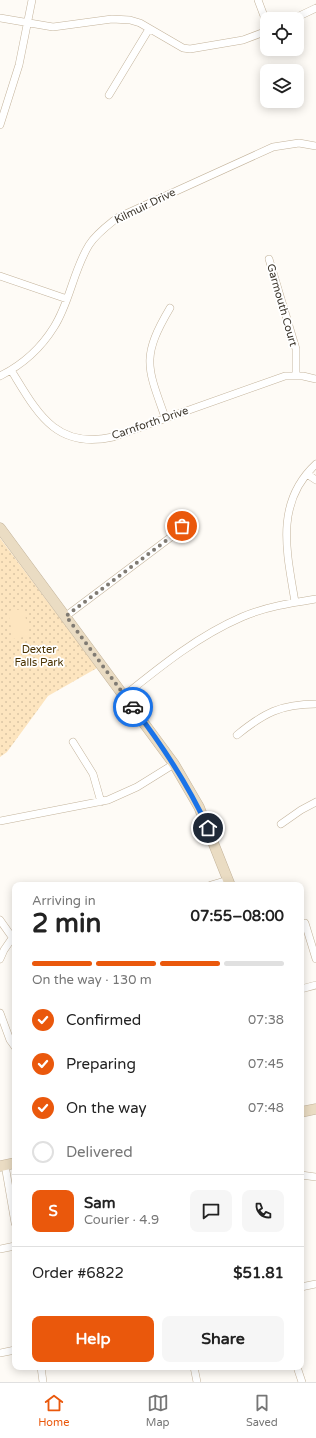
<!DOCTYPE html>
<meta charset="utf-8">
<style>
:root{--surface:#fff;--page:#f6f6f6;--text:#222;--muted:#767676;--line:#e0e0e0;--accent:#ea580c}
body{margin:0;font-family:"Varela Round",sans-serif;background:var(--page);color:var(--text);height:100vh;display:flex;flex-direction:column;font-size:15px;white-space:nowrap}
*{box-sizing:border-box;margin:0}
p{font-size:13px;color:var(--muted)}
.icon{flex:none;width:22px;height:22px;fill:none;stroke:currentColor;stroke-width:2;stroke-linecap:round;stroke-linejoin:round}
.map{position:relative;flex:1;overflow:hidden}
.drawer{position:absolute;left:12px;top:882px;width:292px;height:488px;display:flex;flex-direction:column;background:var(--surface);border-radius:8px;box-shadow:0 2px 10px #0003}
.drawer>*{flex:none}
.buttons{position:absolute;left:260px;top:12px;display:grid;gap:8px}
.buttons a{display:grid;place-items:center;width:44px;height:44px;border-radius:8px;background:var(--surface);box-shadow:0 2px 10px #0003;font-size:20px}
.pin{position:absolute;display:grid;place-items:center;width:34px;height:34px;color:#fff;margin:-17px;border:2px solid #fff;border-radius:50%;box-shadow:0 1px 4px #0007}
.courier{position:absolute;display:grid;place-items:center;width:40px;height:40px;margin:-20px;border:3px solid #1a73e8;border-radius:50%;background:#fff;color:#222;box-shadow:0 1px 5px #0007}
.headline em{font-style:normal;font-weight:700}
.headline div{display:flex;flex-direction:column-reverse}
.headline{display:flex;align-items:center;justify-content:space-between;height:68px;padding:0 20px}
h1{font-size:26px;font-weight:700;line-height:30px}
.bar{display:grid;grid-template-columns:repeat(4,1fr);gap:6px 4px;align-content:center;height:48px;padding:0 20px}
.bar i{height:5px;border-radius:3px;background:var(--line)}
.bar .on{background:var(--accent)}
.bar p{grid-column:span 4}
.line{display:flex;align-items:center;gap:10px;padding:0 20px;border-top:1px solid var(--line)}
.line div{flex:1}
.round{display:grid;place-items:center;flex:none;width:42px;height:42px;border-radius:8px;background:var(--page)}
ol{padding:0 20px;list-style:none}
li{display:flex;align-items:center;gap:12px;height:44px}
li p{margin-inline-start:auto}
li .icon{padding:4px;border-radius:50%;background:var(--accent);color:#fff;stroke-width:4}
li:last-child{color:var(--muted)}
li i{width:22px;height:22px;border:2px solid var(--line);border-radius:50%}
.cta{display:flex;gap:8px;margin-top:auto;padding:8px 20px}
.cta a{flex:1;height:46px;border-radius:8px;background:var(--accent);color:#fff;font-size:16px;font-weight:700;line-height:46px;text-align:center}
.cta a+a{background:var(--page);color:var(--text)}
.menu{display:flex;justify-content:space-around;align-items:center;height:56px;border-top:1px solid var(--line);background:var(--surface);font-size:11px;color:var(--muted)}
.menu a{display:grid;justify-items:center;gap:2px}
.menu .on{color:var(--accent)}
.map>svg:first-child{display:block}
.green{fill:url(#green-dots)}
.pitch{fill:#fde5bf}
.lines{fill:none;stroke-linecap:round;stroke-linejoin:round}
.street-casing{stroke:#c3b39b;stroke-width:8}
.secondary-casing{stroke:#c3b39b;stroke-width:11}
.street{stroke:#fff;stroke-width:7}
.secondary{stroke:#eadcc3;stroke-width:10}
.done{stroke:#807b73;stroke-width:4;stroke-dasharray:0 7.2}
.route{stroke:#1a73e8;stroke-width:5}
.labels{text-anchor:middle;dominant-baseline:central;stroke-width:3.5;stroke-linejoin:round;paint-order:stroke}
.street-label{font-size:11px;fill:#3c362c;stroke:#fff}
.park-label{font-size:11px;fill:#4b3302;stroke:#fff}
</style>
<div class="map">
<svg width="316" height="1382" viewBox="0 0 316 1382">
<defs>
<pattern id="green-dots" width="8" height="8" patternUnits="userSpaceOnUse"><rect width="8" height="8" fill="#fde5bf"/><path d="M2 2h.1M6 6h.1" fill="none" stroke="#dac5a4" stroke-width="1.8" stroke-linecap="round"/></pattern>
</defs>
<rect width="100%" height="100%" fill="#fefbf6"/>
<!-- green -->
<path class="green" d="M0,538L97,668L48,696L7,752L0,757Z"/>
<!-- pitch -->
<path class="pitch" d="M24,609L29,636L13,639L8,611Z"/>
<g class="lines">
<!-- street casing -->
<g class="street-casing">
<path id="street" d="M258,0L267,24
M0,18L53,27L112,19L130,20L140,23L183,48L190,49L243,40L267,31
M293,19L316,8
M109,95L149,29
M0,125L19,65L32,0
M269,259L296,349V376
M0,276L67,299
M11,370C37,412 55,450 113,437L285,376H303L316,379
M0,376C22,365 41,348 54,327C70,302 73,271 89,245C96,234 107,226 117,218L273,147L299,143L316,146
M165,417C147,367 141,357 170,308
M307,474L316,480
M295,602C287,553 274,503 316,464
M66,616L171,537L181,526L185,517
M125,695C161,666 198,636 242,617C265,607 291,603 316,599
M237,735C264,713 281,704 316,704
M73,742L93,774L101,802
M0,821L108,800L137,787L174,764
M281,824L301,810L316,802
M211,885L228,880
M0,920L12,937
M305,923L316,959
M0,959L4,950L15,934
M301,989L316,985
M0,1013L10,1040L15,1047
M5,1165L15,1223
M301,1175L316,1177
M0,1249L15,1246
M301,1287L316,1284
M0,1353L15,1350
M41,1367L43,1382
M194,1367L197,1382
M297,1367L302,1382"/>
</g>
<!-- secondary casing -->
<g class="secondary-casing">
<path id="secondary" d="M0,528L174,764L199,807L230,885
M301,1112L316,1109
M0,1166L15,1163"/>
</g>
<!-- street -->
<use href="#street" class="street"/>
<!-- secondary -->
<use href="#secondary" class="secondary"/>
</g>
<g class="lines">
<!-- done -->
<path class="done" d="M133,707L66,616L171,537L182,526"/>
<!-- route -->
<path class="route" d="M133,707C162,745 188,784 208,828"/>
</g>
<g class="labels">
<!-- street labels -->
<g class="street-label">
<text transform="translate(145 206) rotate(-26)">Kilmuir Drive</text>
<text transform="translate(282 305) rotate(74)">Garmouth Court</text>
<text transform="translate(150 423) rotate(-19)">Carnforth Drive</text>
</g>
<!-- park labels -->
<g class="park-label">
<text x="39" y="649">Dexter<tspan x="39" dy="13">Falls Park</tspan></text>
</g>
</g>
</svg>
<div class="buttons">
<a><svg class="icon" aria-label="locate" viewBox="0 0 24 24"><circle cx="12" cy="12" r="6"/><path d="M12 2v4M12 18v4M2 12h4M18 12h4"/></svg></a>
<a><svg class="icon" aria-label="layers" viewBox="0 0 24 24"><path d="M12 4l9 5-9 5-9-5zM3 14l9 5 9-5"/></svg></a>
</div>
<div class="pin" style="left:182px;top:526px;background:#ea580c"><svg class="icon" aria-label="bag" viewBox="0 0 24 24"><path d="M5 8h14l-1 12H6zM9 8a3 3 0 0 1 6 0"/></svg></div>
<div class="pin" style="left:208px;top:828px;background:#1f2937"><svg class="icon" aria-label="home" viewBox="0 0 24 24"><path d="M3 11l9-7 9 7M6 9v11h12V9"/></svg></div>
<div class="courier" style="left:133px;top:707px"><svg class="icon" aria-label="car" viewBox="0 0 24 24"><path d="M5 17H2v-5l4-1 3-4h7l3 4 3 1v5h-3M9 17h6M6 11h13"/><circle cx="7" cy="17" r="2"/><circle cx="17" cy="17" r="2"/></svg></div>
<section class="drawer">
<div class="headline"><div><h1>2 min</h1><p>Arriving in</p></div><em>07:55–08:00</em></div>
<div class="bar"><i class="on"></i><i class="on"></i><i class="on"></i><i></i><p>On the way · 130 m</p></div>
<ol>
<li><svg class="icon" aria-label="check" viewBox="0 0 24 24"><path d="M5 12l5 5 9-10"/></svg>Confirmed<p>07:38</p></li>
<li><svg class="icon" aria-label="check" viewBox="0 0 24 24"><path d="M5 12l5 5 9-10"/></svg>Preparing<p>07:45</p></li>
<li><svg class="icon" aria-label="check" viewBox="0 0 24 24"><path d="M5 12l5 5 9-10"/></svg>On the way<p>07:48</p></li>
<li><i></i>Delivered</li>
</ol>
<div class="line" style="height:72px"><b class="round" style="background:var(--accent);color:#fff">S</b><div><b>Sam</b><p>Courier · 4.9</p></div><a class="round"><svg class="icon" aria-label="chat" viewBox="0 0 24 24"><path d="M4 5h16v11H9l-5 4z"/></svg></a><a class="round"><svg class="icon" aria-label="phone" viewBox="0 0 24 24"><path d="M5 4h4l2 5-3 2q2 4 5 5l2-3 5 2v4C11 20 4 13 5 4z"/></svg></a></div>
<div class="line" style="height:52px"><div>Order #6822</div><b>$51.81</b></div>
<div class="cta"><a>Help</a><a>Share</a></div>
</section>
</div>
<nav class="menu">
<a class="on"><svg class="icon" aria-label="home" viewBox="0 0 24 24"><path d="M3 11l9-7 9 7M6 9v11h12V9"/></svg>Home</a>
<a><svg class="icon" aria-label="map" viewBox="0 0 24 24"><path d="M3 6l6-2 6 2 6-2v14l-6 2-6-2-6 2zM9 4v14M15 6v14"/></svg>Map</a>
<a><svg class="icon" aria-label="saved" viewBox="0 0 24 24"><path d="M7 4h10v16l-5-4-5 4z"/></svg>Saved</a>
</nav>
